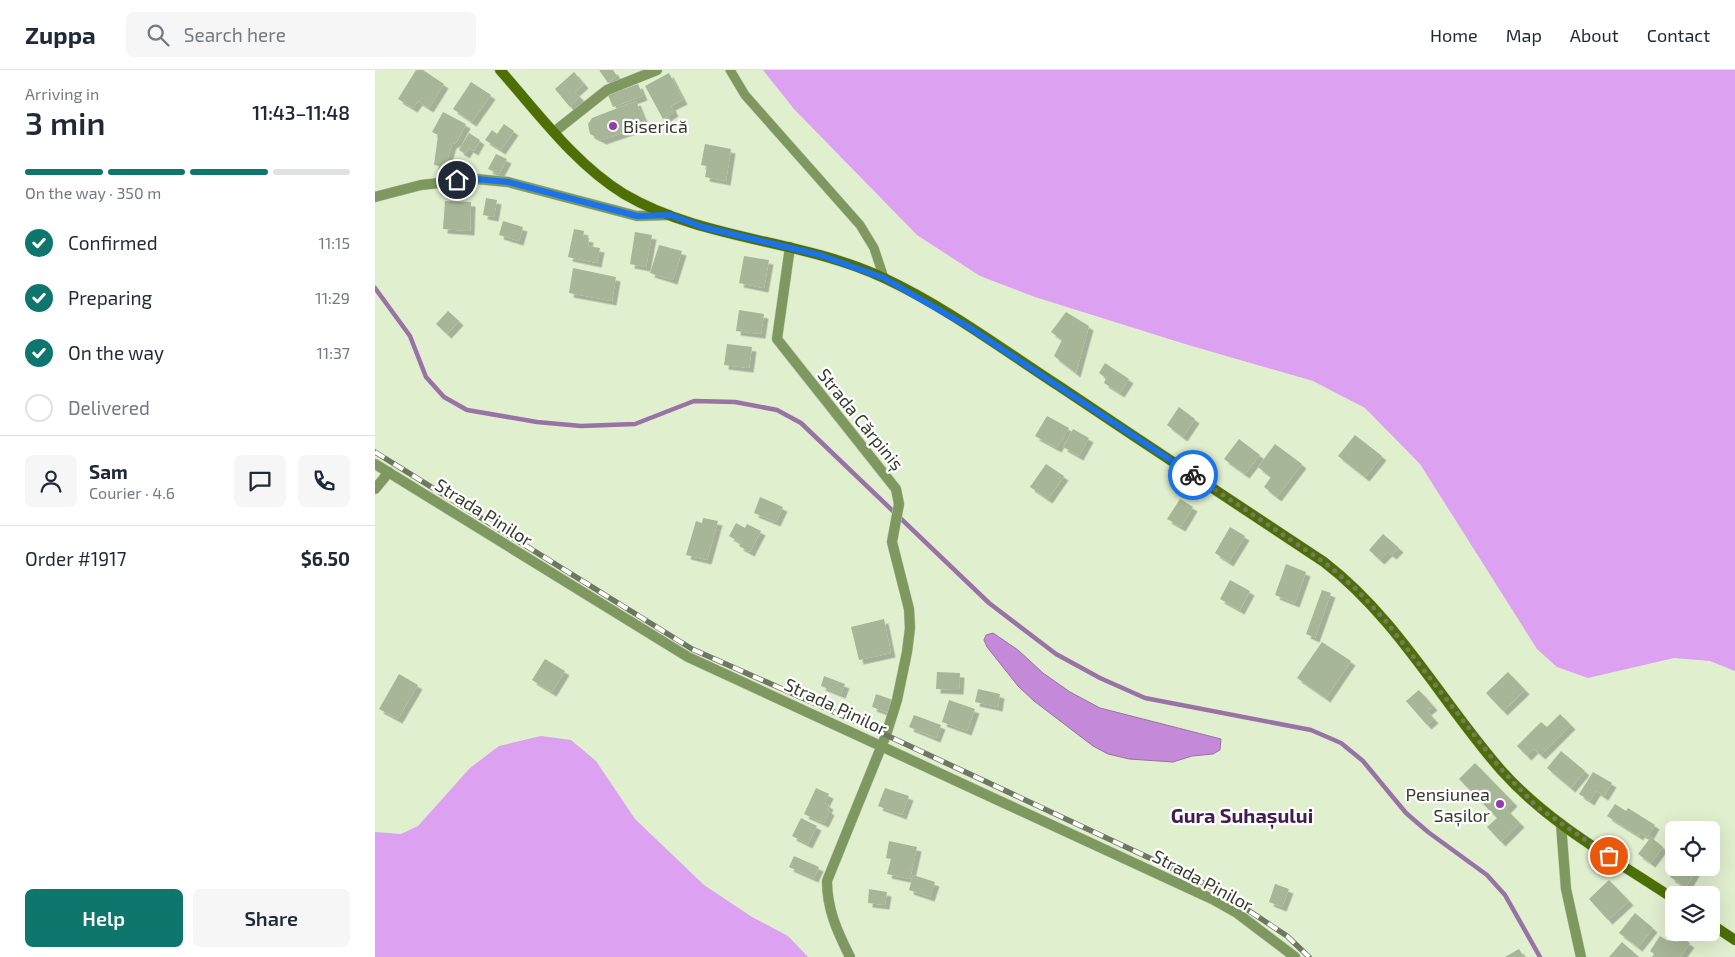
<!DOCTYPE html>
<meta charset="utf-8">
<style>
:root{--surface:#fff;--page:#f6f6f7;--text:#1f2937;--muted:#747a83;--line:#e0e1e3;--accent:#0f766e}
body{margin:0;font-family:"Exo 2",sans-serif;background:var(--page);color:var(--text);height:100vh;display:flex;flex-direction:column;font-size:19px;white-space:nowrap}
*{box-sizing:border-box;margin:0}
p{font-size:16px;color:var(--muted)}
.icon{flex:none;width:28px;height:28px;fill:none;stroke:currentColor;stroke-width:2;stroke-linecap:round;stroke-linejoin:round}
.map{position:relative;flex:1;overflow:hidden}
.side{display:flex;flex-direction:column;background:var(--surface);width:375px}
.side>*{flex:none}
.buttons{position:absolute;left:1290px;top:751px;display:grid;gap:10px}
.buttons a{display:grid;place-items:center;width:55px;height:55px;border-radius:8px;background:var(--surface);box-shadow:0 5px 20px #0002;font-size:25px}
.pin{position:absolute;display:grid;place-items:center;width:42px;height:42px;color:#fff;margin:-21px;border:2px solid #fff;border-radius:50%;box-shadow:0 1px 5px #0007}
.courier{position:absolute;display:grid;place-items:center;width:50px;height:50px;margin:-25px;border:4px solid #1a73e8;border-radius:50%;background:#fff;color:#222;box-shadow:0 1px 6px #0007}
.head em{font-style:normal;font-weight:600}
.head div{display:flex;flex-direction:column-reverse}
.head{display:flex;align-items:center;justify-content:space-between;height:85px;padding:0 25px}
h1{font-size:32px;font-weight:600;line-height:38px}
.bar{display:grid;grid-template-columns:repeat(4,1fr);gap:8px 5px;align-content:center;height:60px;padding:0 25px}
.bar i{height:6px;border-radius:4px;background:var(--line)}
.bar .selected{background:var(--accent)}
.bar p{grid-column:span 4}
.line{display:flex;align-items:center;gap:12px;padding:0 25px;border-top:1px solid var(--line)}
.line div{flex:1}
.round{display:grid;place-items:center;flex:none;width:52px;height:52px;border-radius:8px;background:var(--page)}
ol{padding:0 25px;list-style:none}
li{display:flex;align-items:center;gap:15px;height:55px}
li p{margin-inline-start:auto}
li .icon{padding:5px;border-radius:50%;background:var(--accent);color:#fff;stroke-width:4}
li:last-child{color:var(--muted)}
li i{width:28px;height:28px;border:2px solid var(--line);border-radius:50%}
.action{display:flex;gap:10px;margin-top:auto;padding:10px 25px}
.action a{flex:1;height:58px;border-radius:8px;background:var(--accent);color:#fff;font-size:20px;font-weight:600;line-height:58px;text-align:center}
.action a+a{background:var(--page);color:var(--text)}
header{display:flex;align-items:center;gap:30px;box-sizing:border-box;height:70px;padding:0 25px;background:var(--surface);border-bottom:1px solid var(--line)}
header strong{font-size:24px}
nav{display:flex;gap:28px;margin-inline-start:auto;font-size:18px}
.search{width:350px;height:45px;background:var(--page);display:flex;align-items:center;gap:12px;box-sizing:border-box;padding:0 18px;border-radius:8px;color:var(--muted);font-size:19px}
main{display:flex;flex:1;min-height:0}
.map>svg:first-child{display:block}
.forest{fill:#dda1f2}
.water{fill:#c489d9;stroke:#9972a6}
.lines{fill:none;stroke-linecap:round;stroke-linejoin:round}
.stream{stroke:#9972a6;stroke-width:4.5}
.building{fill:#a7b696;filter:url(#shadow)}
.service-casing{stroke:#becbae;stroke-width:10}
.minor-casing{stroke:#becbae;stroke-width:11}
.secondary-casing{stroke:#becbae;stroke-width:11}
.service{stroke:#7f985f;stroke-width:9}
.minor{stroke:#7f985f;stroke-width:10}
.secondary{stroke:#4d6f04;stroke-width:10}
.rail-casing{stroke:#6e7762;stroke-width:5.5}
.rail{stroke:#fff;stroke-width:4;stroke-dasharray:11;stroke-linecap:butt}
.done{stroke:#727b66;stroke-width:5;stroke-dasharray:0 9}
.route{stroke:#1a73e8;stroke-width:6}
.poi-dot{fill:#903caa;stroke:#fff;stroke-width:2}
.labels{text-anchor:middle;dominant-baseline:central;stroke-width:4.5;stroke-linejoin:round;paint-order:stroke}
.poi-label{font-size:18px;fill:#363c2e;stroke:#fff;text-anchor:start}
.street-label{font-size:18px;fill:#363c2e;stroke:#fff}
.quarter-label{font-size:20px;font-weight:bold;fill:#441c51;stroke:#fff}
</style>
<header>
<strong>Zuppa</strong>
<div class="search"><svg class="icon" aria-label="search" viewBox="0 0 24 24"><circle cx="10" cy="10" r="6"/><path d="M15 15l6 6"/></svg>Search here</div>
<nav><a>Home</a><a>Map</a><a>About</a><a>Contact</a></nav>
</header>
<main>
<section class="side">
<div class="head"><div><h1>3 min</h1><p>Arriving in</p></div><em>11:43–11:48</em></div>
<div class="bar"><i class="selected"></i><i class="selected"></i><i class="selected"></i><i></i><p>On the way · 350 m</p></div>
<ol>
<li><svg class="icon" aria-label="check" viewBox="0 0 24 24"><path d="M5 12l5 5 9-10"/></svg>Confirmed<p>11:15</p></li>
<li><svg class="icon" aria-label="check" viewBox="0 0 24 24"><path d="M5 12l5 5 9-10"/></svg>Preparing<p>11:29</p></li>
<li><svg class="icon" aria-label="check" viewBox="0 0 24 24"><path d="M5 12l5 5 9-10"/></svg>On the way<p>11:37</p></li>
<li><i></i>Delivered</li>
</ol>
<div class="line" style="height:90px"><a class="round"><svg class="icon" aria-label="person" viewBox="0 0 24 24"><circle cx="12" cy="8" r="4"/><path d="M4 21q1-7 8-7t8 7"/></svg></a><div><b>Sam</b><p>Courier · 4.6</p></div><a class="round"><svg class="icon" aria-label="chat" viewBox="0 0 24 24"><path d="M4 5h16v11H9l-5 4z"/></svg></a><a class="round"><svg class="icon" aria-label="phone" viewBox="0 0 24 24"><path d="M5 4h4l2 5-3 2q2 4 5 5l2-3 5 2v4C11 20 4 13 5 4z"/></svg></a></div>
<div class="line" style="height:65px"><div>Order #1917</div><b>$6.50</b></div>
<div class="action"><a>Help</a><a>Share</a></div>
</section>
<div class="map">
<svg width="1360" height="887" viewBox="0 0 1360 887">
<defs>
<filter id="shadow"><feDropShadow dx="4.5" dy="4.5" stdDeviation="0" flood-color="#0004"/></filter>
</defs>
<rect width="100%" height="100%" fill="#e0efce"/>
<!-- forest -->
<path class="forest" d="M388,0H1360V601L1335,591L1299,588L1213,608L1182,597L1162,579L1045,394L990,338L938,311L810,274L660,227L605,206L542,165L419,39Z
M166,666L196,670L221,691L260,749L329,815L377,847L413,866L433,887H0V762L26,764L43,756L95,698L124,676Z"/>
<!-- water -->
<path class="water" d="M618,563L643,580L668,603L695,622L725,638L846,669L845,680L838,684L817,686L798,692L754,689L733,684L718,676L659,631L643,616L612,577L609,570L611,565Z"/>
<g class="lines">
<!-- stream -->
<path class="stream" d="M0,218L35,266L51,307L69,327L92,340L162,352L206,356L260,354L319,331L360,332L402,340L426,353L614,533L681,584L725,608L770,628L936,660L966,673L988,691L1031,743L1053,762L1112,805L1130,825L1165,887"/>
</g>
<!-- building -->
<path class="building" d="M41,0H48L69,14L54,38L43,31L38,38L23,29Z
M224,0H238L242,6L233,13Z
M199,2L209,14L200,22L205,27L195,37L180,19Z
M294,3L308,30L296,36L299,42L288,49L270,16Z
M96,12L116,25L97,52L78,39Z
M263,14L268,26L238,37L233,25Z
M261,31L271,55L227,70L215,64L213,54L217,48Z
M68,42L91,54L82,72L77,74L70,97L59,95L63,65L57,62Z
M129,54L139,61L126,80L110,70L117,60L122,64Z
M94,63L105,70L99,81L94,78L90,84L84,80Z
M330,74L356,79L351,111L330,107L332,96L326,95Z
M121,84L132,89L124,104L113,99Z
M111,128L122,130L119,147L108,145Z
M70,131L96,132L95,161L68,159Z
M128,151L148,157L144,171L124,165Z
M199,159L209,161L208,167L214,168L213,176L225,178L222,193L193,187Z
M260,162L277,165L271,197L255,194Z
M284,175L307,181L298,210L275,203Z
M369,186L394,190L389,218L364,213Z
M198,198L241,207L237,231L194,223Z
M364,240L389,244L386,264L361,261Z
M73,241L84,251L72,264L61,254Z
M691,242L714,256L701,303L679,286L687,270L676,262Z
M352,274L377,277L374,298L349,295Z
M730,293L754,309L745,323L729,313L731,308L724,303Z
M804,337L820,349L808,367L792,355Z
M672,346L694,358L682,378L660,366Z
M698,359L714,368L704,386L688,377Z
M980,365L1007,386L990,407L963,386Z
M864,369L885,385L870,404L849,389Z
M900,374L927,394L902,427L889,417L896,407L883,397Z
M671,394L689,406L673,429L655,417Z
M385,427L408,437L401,452L379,443Z
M805,429L818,437L806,457L792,449Z
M328,448L343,451L332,490L311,485L321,451L327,453Z
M361,453L370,458L372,454L386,461L375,482L364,476L366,473L354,466Z
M855,457L870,466L854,492L840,483Z
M1008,464L1024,478L1017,485L1013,482L1005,490L994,480Z
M911,494L931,502L920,533L900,525Z
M855,510L875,521L865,540L845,529Z
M947,520L956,523L940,568L931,564Z
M509,549L516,583L484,590L476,557Z
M947,572L976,591L951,628L922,608Z
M170,589L190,601L177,622L157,610Z
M562,602L585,603L584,620L561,619Z
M1133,602L1150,620L1128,641L1111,623Z
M24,604L43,615L23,649L4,639Z
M449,606L470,614L466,624L446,616Z
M603,619L625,624L623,637L600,632Z
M1044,620L1058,636L1052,641L1059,649L1052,655L1031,631Z
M501,624L518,630L514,643L497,637Z
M574,630L600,639L592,661L567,652Z
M1185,644L1196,655L1166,685L1159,679L1152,686L1142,676L1166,652L1172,657Z
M539,645L566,655L561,668L534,657Z
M1186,681L1210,701L1196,718L1172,698Z
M1100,693L1138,732L1131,739L1145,753L1126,772L1112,757L1122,748L1084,709Z
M1218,702L1237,713L1229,726L1221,721L1215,731L1204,724Z
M441,718L454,724L450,733L454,735L452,739L455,741L449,753L429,744Z
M510,718L534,726L527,745L503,736Z
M1240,734L1251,741L1253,738L1280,755L1273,767L1265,763L1264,766L1232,746Z
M426,748L442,756L433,774L417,766Z
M1276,767L1288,777L1276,793L1263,784Z
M514,771L542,777L535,809L512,804L516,789L511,788Z
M419,786L444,797L439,808L414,797Z
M1301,798H1317L1321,800L1311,817L1295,807Z
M538,805L560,812L555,827L534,820Z
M1234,810L1254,831L1233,850L1214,829Z
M900,814L914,819L907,837L894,832Z
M494,819L512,822L510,835L493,833Z
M1260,843L1278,858L1263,877L1244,863Z
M1285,866L1293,871L1295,868L1302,872L1305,867L1315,873L1305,887H1277L1279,884L1275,881Z
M1247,872L1264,887H1234Z
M1144,879L1149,887H1130Z"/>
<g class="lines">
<!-- service casing -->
<g class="service-casing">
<path id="service" d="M355,0L370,25L485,155L499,178L509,208"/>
</g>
<!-- minor casing -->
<g class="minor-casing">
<path id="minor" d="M179,62L232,20L282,0
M0,127L46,115L101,109L133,112L262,146L294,145
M415,177L402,269L521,419L524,434L517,472L534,539L535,558L532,582L522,630L511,665L452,811C452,839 462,861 475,887
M0,394L313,587L837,829L862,843L920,887
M0,419L14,402
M1186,754L1191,819L1206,887"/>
</g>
<!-- secondary casing -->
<g class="secondary-casing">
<path id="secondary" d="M125,0C163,43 200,94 249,124C329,171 426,169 509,208C571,237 627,279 684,316C772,375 860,433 949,492C1022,548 1066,631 1126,700C1174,754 1239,789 1299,829
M1336,854L1360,870"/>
</g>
<!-- service -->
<use href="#service" class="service"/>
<!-- minor -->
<use href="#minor" class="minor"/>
<!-- secondary -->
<use href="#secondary" class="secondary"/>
<!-- rail casing -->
<g class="rail-casing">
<path id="rail" d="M0,382L317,579L511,665L841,819L912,866L934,887"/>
</g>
<!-- rail -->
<use href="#rail" class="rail"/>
</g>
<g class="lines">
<!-- done -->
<path class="done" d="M818,405L949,492L981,519L1009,549L1125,698L1161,736L1234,786"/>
<!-- route -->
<path class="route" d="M82,110L101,109L133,112L262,146L295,145L328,157L445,185L509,208L592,256L818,405"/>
</g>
<!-- markers -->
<g class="poi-dot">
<circle cx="238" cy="56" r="5"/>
<circle cx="1125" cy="734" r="5"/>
</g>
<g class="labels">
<!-- poi labels -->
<g class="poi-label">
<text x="248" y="56">Biserică</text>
<text x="1115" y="724" text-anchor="end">Pensiunea<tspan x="1115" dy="21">Sașilor</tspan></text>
</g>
<!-- street labels -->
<g class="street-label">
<text transform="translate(486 349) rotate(51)">Strada Cărpiniș</text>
<text transform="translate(109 442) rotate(32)">Strada Pinilor</text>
<text transform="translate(461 636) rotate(25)">Strada Pinilor</text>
<text transform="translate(828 810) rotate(28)">Strada Pinilor</text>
</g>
<!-- quarter labels -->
<g class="quarter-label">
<text x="867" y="745">Gura Suhașului</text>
</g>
</g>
</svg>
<div class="buttons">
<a><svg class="icon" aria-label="locate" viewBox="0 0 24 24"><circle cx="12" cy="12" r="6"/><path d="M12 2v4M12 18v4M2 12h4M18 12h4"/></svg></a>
<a><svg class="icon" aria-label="layers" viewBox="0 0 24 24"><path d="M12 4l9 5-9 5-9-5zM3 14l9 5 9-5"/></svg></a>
</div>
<div class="pin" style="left:1234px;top:786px;background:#ea580c"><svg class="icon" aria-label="bag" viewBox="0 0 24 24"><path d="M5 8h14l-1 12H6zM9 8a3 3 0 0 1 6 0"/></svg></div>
<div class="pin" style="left:82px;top:110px;background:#1f2937"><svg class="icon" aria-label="home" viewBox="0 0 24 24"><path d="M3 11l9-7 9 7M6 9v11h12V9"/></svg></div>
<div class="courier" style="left:818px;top:405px"><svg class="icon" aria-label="bike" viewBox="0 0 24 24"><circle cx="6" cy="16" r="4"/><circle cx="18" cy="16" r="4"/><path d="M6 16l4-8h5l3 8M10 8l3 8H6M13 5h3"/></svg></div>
</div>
</main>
